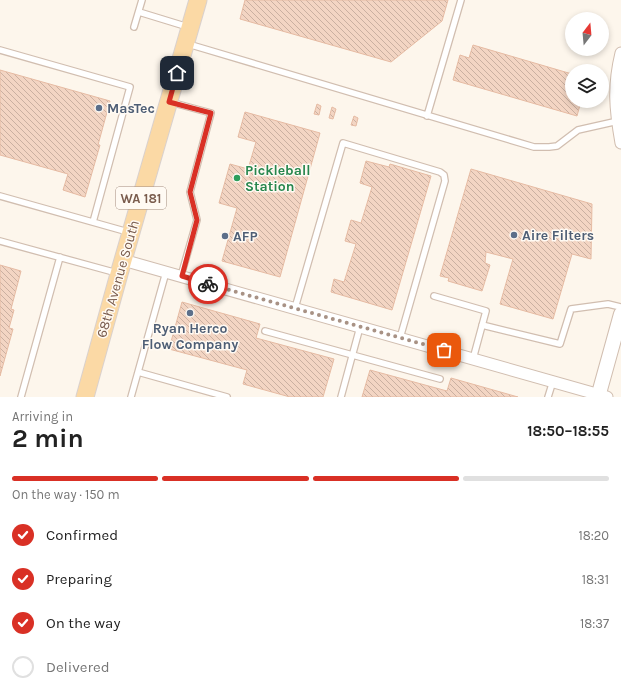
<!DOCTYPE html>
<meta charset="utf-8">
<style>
:root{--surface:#fff;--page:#f6f6f6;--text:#222;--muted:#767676;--line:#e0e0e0;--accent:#d93025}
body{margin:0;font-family:Karla,sans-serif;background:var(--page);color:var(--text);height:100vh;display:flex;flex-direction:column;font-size:15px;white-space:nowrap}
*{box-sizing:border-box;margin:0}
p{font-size:13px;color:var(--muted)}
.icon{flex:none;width:22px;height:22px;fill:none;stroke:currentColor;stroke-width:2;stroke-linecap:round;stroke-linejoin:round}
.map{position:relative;height:397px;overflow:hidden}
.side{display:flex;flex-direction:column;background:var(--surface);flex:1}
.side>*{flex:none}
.needle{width:26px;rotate:16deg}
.controls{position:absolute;left:565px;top:12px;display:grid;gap:8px}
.controls a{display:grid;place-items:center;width:44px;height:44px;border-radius:50%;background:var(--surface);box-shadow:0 2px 6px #0003;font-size:20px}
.pin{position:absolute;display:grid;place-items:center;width:34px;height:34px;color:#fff;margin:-17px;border-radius:8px;box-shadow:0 2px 6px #0006}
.courier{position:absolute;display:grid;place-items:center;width:40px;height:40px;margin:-20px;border:3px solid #d93025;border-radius:50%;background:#fff;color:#222;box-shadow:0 1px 5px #0007}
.headline em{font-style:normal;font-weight:700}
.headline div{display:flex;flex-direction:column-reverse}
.headline{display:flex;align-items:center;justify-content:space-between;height:68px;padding:0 12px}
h1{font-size:26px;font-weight:700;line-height:30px}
.bar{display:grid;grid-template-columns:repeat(4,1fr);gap:6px 4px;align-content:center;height:48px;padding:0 12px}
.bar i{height:5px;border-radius:3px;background:var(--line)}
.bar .active{background:var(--accent)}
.bar p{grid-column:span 4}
ol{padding:0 12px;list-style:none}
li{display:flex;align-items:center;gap:12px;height:44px}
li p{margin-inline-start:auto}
li .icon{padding:4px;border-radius:50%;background:var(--accent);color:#fff;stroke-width:4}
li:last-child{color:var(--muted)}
li i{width:22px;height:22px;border:2px solid var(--line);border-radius:50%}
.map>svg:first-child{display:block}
.building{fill:url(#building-back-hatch);stroke:#e6bba3}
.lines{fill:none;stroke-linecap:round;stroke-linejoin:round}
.service-casing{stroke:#d1beb0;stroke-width:8}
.minor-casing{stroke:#d1beb0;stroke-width:13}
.tertiary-casing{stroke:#d1beb0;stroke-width:16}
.primary-casing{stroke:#dad1cd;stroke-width:19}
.service{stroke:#fff;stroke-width:5.5}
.minor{stroke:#fff;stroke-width:11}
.tertiary{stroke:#fff;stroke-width:14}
.primary{stroke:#fbd9a5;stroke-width:17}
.done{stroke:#a89285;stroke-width:4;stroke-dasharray:0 7.2}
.route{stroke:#d93025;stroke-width:5}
.service-dot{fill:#5c6f8a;stroke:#fffaf3;stroke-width:1.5}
.leisure-dot{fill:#2e9e5b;stroke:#fffaf3;stroke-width:1.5}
.labels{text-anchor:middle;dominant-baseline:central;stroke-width:3;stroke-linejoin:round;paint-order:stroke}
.shield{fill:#fffaf3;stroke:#a28b7f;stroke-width:1}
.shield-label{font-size:13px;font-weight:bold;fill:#7a5c4d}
.service-label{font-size:14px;font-weight:bold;fill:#4e5e75;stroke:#fffaf3;text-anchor:start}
.leisure-label{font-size:14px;font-weight:bold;fill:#27864d;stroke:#fffaf3;text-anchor:start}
.street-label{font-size:14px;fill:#7a5c4d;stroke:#fffaf3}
</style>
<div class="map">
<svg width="621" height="397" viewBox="0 0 621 397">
<defs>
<pattern id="building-back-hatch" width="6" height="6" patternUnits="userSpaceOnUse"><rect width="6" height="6" fill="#f3d5c3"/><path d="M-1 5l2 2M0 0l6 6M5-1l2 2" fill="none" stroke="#cab0a1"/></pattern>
</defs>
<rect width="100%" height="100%" fill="#fdf6ec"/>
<!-- building -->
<path class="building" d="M245,0H448L442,21L391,62L240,19Z
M473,45L572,74V101H581L577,116L453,80L460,55L469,58Z
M0,70L110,101L98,145H100L85,197L63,190L68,174L0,155Z
M317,104L321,106L319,115L314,114Z
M332,107L336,109L333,119L329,118Z
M245,112L320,133L280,277L222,261L237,208L219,203L230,164L248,169L256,142L238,137Z
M354,116L358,118L356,126L351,125Z
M366,161L389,167L390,164L431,176L392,310L331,292L334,279L344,282L356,244L345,241L351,220L361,223L372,187L360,183Z
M471,169L592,204L591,259L572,254L553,319L500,304L513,259L486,252L485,263L490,265L482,291L448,281L449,278L440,276Z
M0,265L21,271L11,309L14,310L9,328L13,329L0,376Z
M182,302L260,324L256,338L334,359L323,397H290L243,384L247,370L169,349Z
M370,370L447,391L451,378L518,397H362Z"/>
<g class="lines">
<!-- service casing -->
<g class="service-casing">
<path id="service" d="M139,12L188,27
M134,27L142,0
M188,44L534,147H549L557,146L578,130L618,121
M0,50L130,87L93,222
M170,102L211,113L190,192L197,220L181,276
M427,116L461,0
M0,196L128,232
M0,241L117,273
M434,296L486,311L473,359
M295,308L343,143L440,172L444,175L445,181L400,338
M482,325L560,344L571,309L608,304L621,307
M265,331L440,379
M138,372L227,397
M21,397L60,257
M131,397L166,272
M341,397L360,327
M548,397L553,381"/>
</g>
<!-- minor casing -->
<g class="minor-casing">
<path id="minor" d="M621,53C613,86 615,109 621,143
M123,260L607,397"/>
</g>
<!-- tertiary casing -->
<g class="tertiary-casing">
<path id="tertiary" d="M598,397L621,314"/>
</g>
<!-- primary casing -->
<g class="primary-casing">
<path id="primary" d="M85,397L119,274L198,0"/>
</g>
<!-- service -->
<use href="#service" class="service"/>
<!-- minor -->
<use href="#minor" class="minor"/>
<!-- tertiary -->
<use href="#tertiary" class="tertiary"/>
<!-- primary -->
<use href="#primary" class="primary"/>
</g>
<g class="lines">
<!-- done -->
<path class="done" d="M208,284L444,350"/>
<!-- route -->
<path class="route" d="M177,73L169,102L211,113L190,192L197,220L182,276L208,284"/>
</g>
<!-- markers -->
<g class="service-dot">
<circle cx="99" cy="108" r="4"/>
<circle cx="514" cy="235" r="4"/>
<circle cx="225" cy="236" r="4"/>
<circle cx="190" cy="313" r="4"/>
</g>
<circle class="leisure-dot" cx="237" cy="178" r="4"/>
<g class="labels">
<!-- shield labels -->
<rect class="shield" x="116" y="187" width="50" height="22" rx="3"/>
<g class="shield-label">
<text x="141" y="198">WA 181</text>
</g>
<!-- service labels -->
<g class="service-label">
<text x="107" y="108">MasTec</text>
<text x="522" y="235">Aire Filters</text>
<text x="233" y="236">AFP</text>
<text x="190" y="328" text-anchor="middle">Ryan Herco<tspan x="190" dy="16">Flow Company</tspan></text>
</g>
<!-- leisure labels -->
<g class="leisure-label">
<text x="245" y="170">Pickleball<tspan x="245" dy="16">Station</tspan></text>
</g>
<!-- street labels -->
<g class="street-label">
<text transform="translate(118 279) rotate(-74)">68th Avenue South</text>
</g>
</g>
</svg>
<div class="controls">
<a><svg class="needle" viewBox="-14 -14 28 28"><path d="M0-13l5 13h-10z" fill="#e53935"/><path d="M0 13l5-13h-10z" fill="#767676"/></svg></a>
<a><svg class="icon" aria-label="layers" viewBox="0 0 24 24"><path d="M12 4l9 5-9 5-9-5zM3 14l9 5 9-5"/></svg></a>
</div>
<div class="pin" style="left:444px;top:350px;background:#ea580c"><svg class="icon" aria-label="bag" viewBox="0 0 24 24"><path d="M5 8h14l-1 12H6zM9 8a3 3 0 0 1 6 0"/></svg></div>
<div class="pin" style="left:177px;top:73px;background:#1f2937"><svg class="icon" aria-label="home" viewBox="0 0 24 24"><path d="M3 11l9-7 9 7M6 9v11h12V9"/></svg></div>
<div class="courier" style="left:208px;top:284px"><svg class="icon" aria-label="bike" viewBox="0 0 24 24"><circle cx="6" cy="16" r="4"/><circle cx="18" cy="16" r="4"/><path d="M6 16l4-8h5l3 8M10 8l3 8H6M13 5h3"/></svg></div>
</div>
<section class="side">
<div class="headline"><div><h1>2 min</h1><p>Arriving in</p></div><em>18:50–18:55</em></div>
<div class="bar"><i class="active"></i><i class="active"></i><i class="active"></i><i></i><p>On the way · 150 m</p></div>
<ol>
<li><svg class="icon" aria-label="check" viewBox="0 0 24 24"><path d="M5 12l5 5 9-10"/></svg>Confirmed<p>18:20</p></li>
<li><svg class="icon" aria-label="check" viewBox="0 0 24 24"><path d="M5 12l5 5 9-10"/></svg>Preparing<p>18:31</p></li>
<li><svg class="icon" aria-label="check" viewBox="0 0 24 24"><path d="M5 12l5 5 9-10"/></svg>On the way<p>18:37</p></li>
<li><i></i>Delivered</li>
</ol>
</section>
